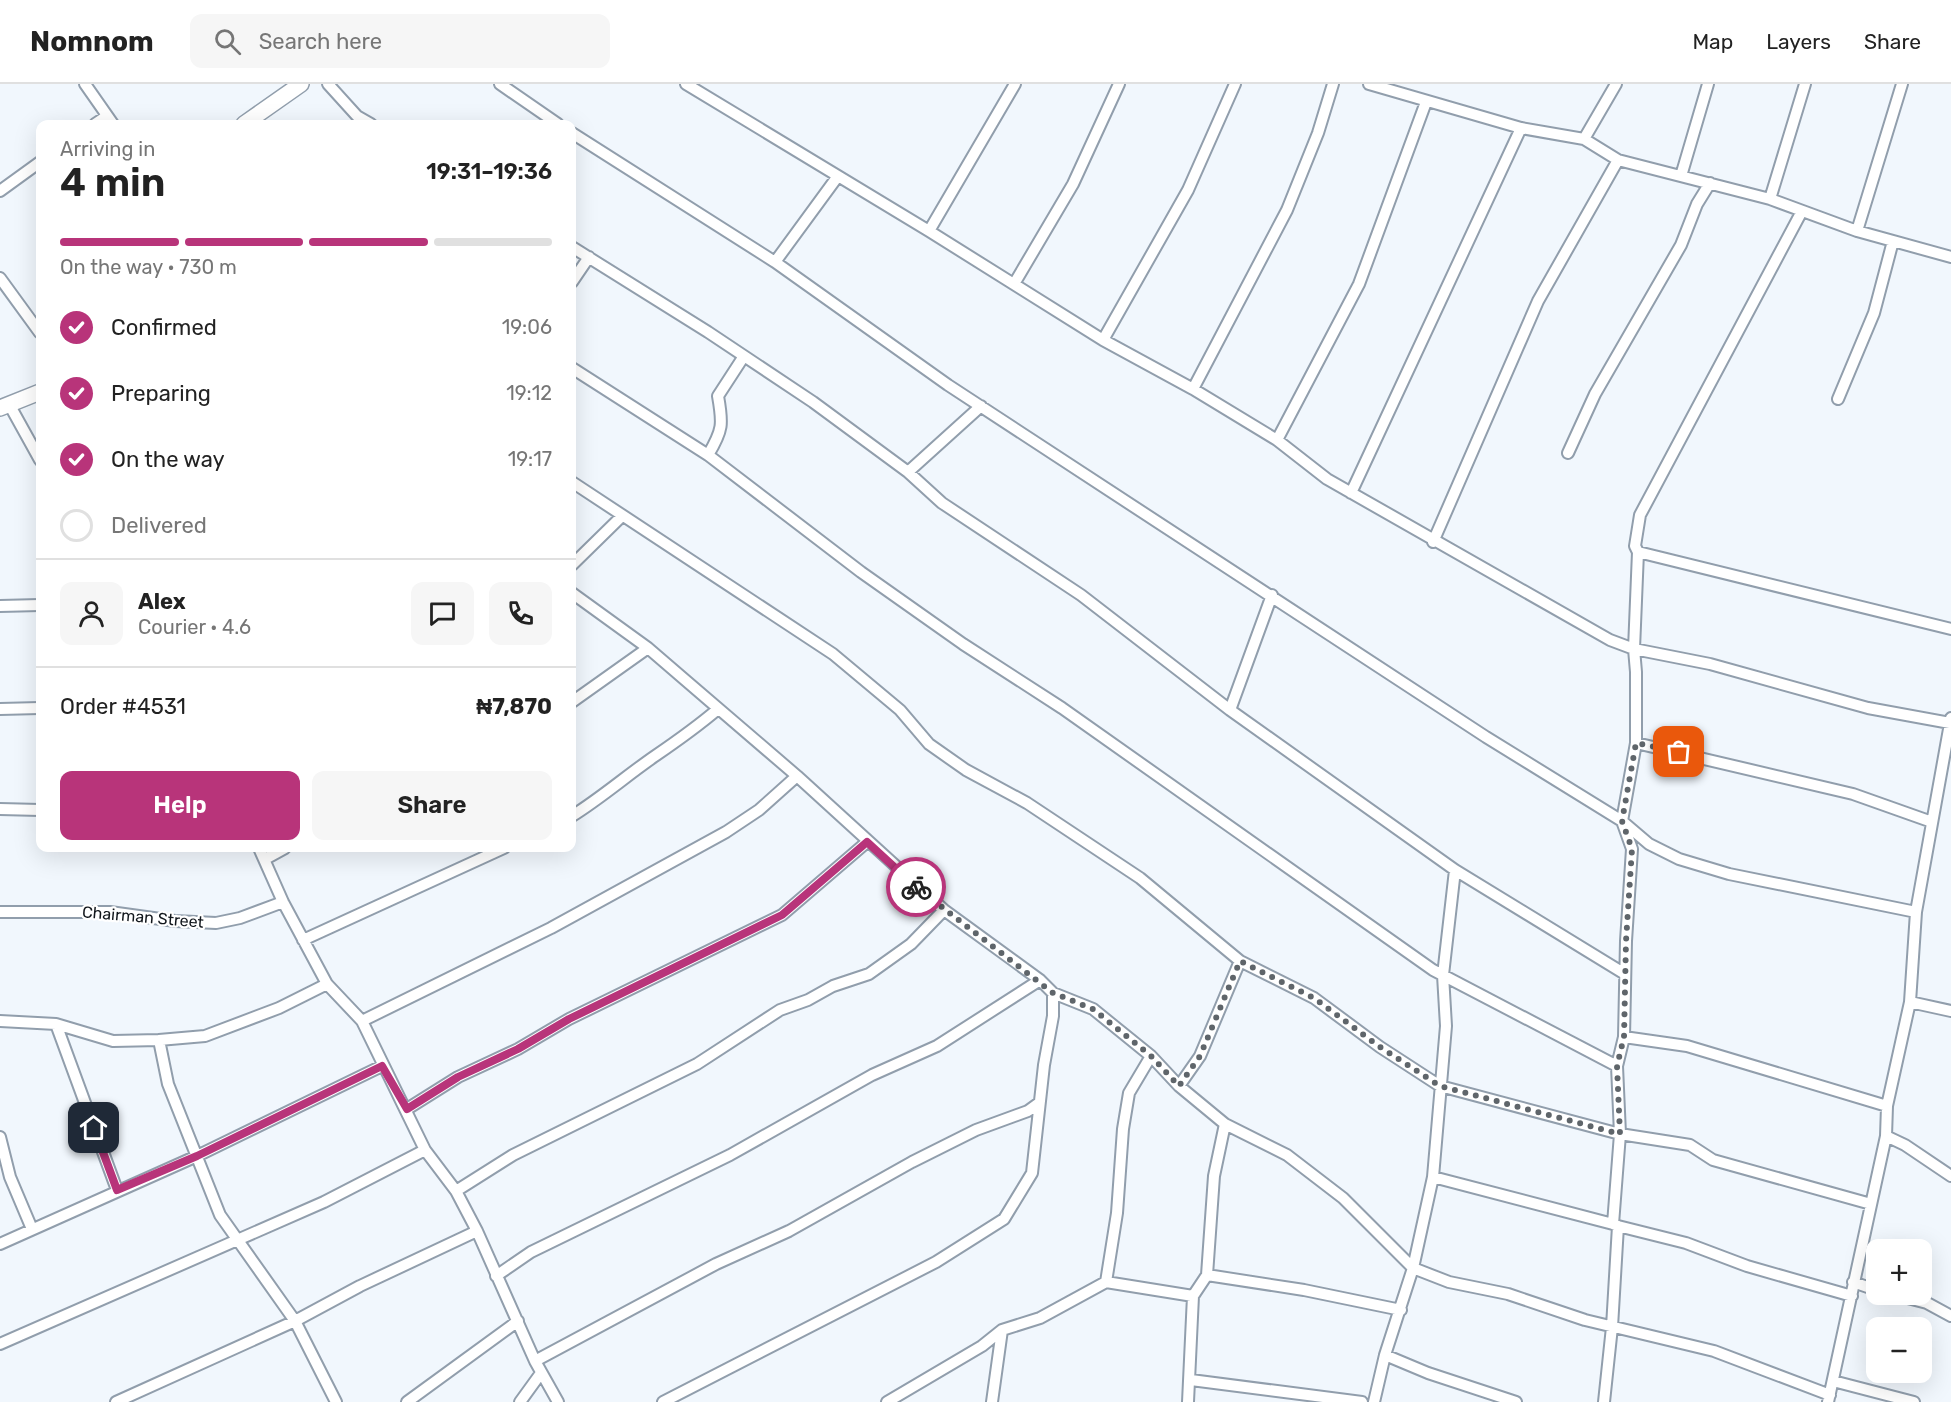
<!DOCTYPE html>
<meta charset="utf-8">
<style>
:root{--surface:#fff;--page:#f6f6f6;--text:#222;--muted:#767676;--line:#e0e0e0;--accent:#b8347a}
body{margin:0;font-family:Rubik,sans-serif;background:var(--page);color:var(--text);height:100vh;display:flex;flex-direction:column;font-size:22px;white-space:nowrap}
*{box-sizing:border-box;margin:0}
p{font-size:20px;color:var(--muted)}
.icon{flex:none;width:33px;height:33px;fill:none;stroke:currentColor;stroke-width:2;stroke-linecap:round;stroke-linejoin:round}
.map{position:relative;flex:1;overflow:hidden}
.side{position:absolute;left:36px;top:36px;width:540px;height:732px;display:flex;flex-direction:column;background:var(--surface);border-radius:12px;box-shadow:0 6px 24px #0002}
.side>*{flex:none}
.controls{position:absolute;left:1866px;top:1155px;display:grid;gap:12px}
.controls a{display:grid;place-items:center;width:66px;height:66px;border-radius:12px;background:var(--surface);box-shadow:0 6px 24px #0002;font-size:30px}
.pin{position:absolute;display:grid;place-items:center;width:51px;height:51px;color:#fff;margin:-26px;border-radius:12px;box-shadow:0 3px 9px #0006}
.courier{position:absolute;display:grid;place-items:center;width:60px;height:60px;margin:-30px;border:4px solid #b8347a;border-radius:50%;background:#fff;color:#222;box-shadow:0 2px 8px #0007}
.overview em{font-style:normal;font-weight:600}
.overview div{display:flex;flex-direction:column-reverse}
.overview{display:flex;align-items:center;justify-content:space-between;height:102px;padding:0 24px}
h1{font-size:39px;font-weight:600;line-height:45px}
.bar{display:grid;grid-template-columns:repeat(4,1fr);gap:9px 6px;align-content:center;height:72px;padding:0 24px}
.bar i{height:8px;border-radius:4px;background:var(--line)}
.bar .current{background:var(--accent)}
.bar p{grid-column:span 4}
.line{display:flex;align-items:center;gap:15px;padding:0 24px;border-top:2px solid var(--line)}
.line div{flex:1}
.round{display:grid;place-items:center;flex:none;width:63px;height:63px;border-radius:12px;background:var(--page)}
ol{padding:0 24px;list-style:none}
li{display:flex;align-items:center;gap:18px;height:66px}
li p{margin-inline-start:auto}
li .icon{padding:6px;border-radius:50%;background:var(--accent);color:#fff;stroke-width:4}
li:last-child{color:var(--muted)}
li i{width:33px;height:33px;border:3px solid var(--line);border-radius:50%}
.primary-button{display:flex;gap:12px;margin-top:auto;padding:12px 24px}
.primary-button a{flex:1;height:69px;border-radius:12px;background:var(--accent);color:#fff;font-size:24px;font-weight:600;line-height:69px;text-align:center}
.primary-button a+a{background:var(--page);color:var(--text)}
header{display:flex;align-items:center;gap:36px;box-sizing:border-box;height:84px;padding:0 30px;background:var(--surface);border-bottom:2px solid var(--line)}
header strong{font-size:28px}
nav{display:flex;gap:33px;margin-inline-start:auto;font-size:21px}
.search{width:420px;height:54px;background:var(--page);display:flex;align-items:center;gap:15px;box-sizing:border-box;padding:0 21px;border-radius:12px;color:var(--muted);font-size:22px}
.map>svg:first-child{display:block}
.lines{fill:none;stroke-linecap:round;stroke-linejoin:round}
.street-casing{stroke:#919eac;stroke-width:14}
.secondary-casing{stroke:#919eac;stroke-width:18}
.street{stroke:#fff;stroke-width:10}
.secondary{stroke:#fff;stroke-width:15}
.done{stroke:#5f656a;stroke-width:6;stroke-dasharray:0 10.8}
.route{stroke:#b8347a;stroke-width:8}
.labels{text-anchor:middle;dominant-baseline:central;stroke-width:4.5;stroke-linejoin:round;paint-order:stroke}
.street-label{font-size:16px;fill:#11161b;stroke:#fff}
</style>
<header>
<strong>Nomnom</strong>
<div class="search"><svg class="icon" aria-label="search" viewBox="0 0 24 24"><circle cx="10" cy="10" r="6"/><path d="M15 15l6 6"/></svg>Search here</div>
<nav><a>Map</a><a>Layers</a><a>Share</a></nav>
</header>
<div class="map">
<svg width="1951" height="1318" viewBox="0 0 1951 1318">
<rect width="100%" height="100%" fill="#f1f7fd"/>
<g class="lines">
<!-- street casing -->
<g class="street-casing">
<path id="street" d="M85,0L113,40
M328,0L357,32L371,40
M500,0L558,40
M686,0L929,147L1103,256L1193,305L1277,356L1327,395L1610,556L1634,565L1710,580L1868,624L1950,639
M1369,0L1521,44L1584,55L1618,76L1770,115L1857,147L1951,173
M95,40L107,32
M572,49L775,178L948,301L1486,653L1622,737L1649,760L1679,775L1729,790L1916,828
M1584,55L1616,0
M1681,92L1708,0
M0,107L40,78
M1770,115L1805,0
M929,147L1015,0
M1857,147L1902,0
M572,163L708,248L813,318L908,388L942,419L1081,511L1230,626L1455,786L1625,890
M775,178L838,92
M0,194L40,249
M572,198L589,173
M1014,200L1073,100L1119,0
M1103,256L1188,106L1235,0
M572,284L708,371L861,488L963,560L1062,624L1433,886L1617,982
M1193,305L1287,126L1318,49L1333,0
M1838,315L1874,229L1893,157
M9,320L40,376
M1277,356L1359,200L1426,18
M1568,369L1595,310L1681,161L1697,120L1710,99
M708,371C723,346 723,340 718,312L744,272
M908,388L981,322
M572,398L833,570L900,626L929,660L966,686L1027,719L1140,794L1240,877L1314,914L1380,963L1440,1002L1620,1050L1690,1061L1713,1076L1871,1120
M1351,409L1521,44
M1433,458L1538,217L1618,76
M1638,468L1951,545
M572,481L622,432
M572,509L648,564L684,595L797,692L944,826L1040,896L1053,909L1093,925L1151,972L1179,1002L1225,1040L1287,1071L1343,1114L1413,1184L1449,1198L1508,1210L1585,1236L1714,1267L1830,1311
M0,522L40,521
M572,618L648,564
M0,625L40,624
M1230,626L1272,511
M1636,659L1853,710L1932,738
M0,725L40,726
M572,732C601,714 626,692 655,672C677,657 698,642 718,625
M259,764L283,818L327,900L362,937L425,1066L456,1107L477,1147L535,1277L558,1318
M265,775L285,764
M0,828H110L175,837L216,839L240,834L283,818
M303,856L504,764
M1910,918L1951,927
M0,937L56,940L113,957L159,956L168,1000L220,1131L295,1237L336,1318
M362,937L551,844L726,748L759,726L797,692
M56,940L117,1106
M1624,953L1687,962L1887,1022
M159,956L205,952L279,924L327,900
M1151,972L1129,1009L1123,1045L1117,1129L1106,1198L1193,1212
M1179,1002L1200,972L1240,877
M407,1025L458,993L518,965L569,935L782,831L867,758
M1886,1052L1905,1061L1951,1092
M0,1053L10,1093L32,1145
M1433,1093L1613,1140
M456,1107L513,1071L697,980L780,926L808,916L833,902L869,890L911,860L944,826
M1618,1142L1686,1159L1747,1182L1852,1212
M0,1160L197,1072L382,982
M1207,1191L1214,1092L1225,1040
M496,1192L531,1168L730,1071L872,991L937,962L1040,896
M1853,1198L1876,1206
M1892,1210L1927,1219L1951,1232
M0,1260L324,1118L425,1066
M1385,1271L1413,1184L1433,1093L1446,942L1443,891L1455,786
M535,1277L716,1180L789,1147L912,1078L976,1046L1028,1027L1039,1019
M1191,1296L1362,1318
M1833,1297L1914,1318
M116,1318L295,1237L360,1202L477,1147
M407,1318L518,1237
M520,1318L541,1289
M663,1318L936,1178L1004,1135L1032,1089L1044,981L1053,932V909
M887,1318L982,1262L1002,1246L1040,1234L1106,1198
M992,1318L1002,1246
M1188,1318L1193,1212L1207,1191L1304,1206L1401,1226
M1374,1318L1385,1271L1428,1289L1516,1318
M1604,1318L1612,1243L1618,1142L1613,1140L1620,1050L1617,982L1624,953L1626,857L1632,765L1622,737L1636,659V588L1634,565L1638,468L1635,462L1640,431L1802,127
M1828,1318L1886,1052L1887,1022L1910,918L1916,828L1951,634"/>
</g>
<!-- secondary casing -->
<g class="secondary-casing">
<path id="secondary" d="M244,40L301,0
M0,324L40,308"/>
</g>
<!-- street -->
<use href="#street" class="street"/>
<!-- secondary -->
<use href="#secondary" class="secondary"/>
</g>
<g class="lines">
<!-- done -->
<path class="done" d="M916,803L1053,909L1093,925L1151,972L1179,1002L1200,972L1240,877L1314,914L1380,963L1440,1002L1620,1050L1617,982L1624,953L1626,857L1632,765L1622,737L1636,659L1679,668"/>
<!-- route -->
<path class="route" d="M94,1044L117,1106L197,1072L382,982L407,1025L458,993L518,965L569,935L782,831L867,758L916,803"/>
</g>
<g class="labels">
<!-- street labels -->
<g class="street-label">
<text transform="translate(143 833) rotate(5)">Chairman Street</text>
</g>
</g>
</svg>
<div class="controls">
<a>+</a>
<a>−</a>
</div>
<div class="pin" style="left:1679px;top:668px;background:#ea580c"><svg class="icon" aria-label="bag" viewBox="0 0 24 24"><path d="M5 8h14l-1 12H6zM9 8a3 3 0 0 1 6 0"/></svg></div>
<div class="pin" style="left:94px;top:1044px;background:#1f2937"><svg class="icon" aria-label="home" viewBox="0 0 24 24"><path d="M3 11l9-7 9 7M6 9v11h12V9"/></svg></div>
<div class="courier" style="left:916px;top:803px"><svg class="icon" aria-label="bike" viewBox="0 0 24 24"><circle cx="6" cy="16" r="4"/><circle cx="18" cy="16" r="4"/><path d="M6 16l4-8h5l3 8M10 8l3 8H6M13 5h3"/></svg></div>
<section class="side">
<div class="overview"><div><h1>4 min</h1><p>Arriving in</p></div><em>19:31–19:36</em></div>
<div class="bar"><i class="current"></i><i class="current"></i><i class="current"></i><i></i><p>On the way · 730 m</p></div>
<ol>
<li><svg class="icon" aria-label="check" viewBox="0 0 24 24"><path d="M5 12l5 5 9-10"/></svg>Confirmed<p>19:06</p></li>
<li><svg class="icon" aria-label="check" viewBox="0 0 24 24"><path d="M5 12l5 5 9-10"/></svg>Preparing<p>19:12</p></li>
<li><svg class="icon" aria-label="check" viewBox="0 0 24 24"><path d="M5 12l5 5 9-10"/></svg>On the way<p>19:17</p></li>
<li><i></i>Delivered</li>
</ol>
<div class="line" style="height:108px"><a class="round"><svg class="icon" aria-label="person" viewBox="0 0 24 24"><circle cx="12" cy="8" r="4"/><path d="M4 21q1-7 8-7t8 7"/></svg></a><div><b>Alex</b><p>Courier · 4.6</p></div><a class="round"><svg class="icon" aria-label="chat" viewBox="0 0 24 24"><path d="M4 5h16v11H9l-5 4z"/></svg></a><a class="round"><svg class="icon" aria-label="phone" viewBox="0 0 24 24"><path d="M5 4h4l2 5-3 2q2 4 5 5l2-3 5 2v4C11 20 4 13 5 4z"/></svg></a></div>
<div class="line" style="height:78px"><div>Order #4531</div><b>₦7,870</b></div>
<div class="primary-button"><a>Help</a><a>Share</a></div>
</section>
</div>
